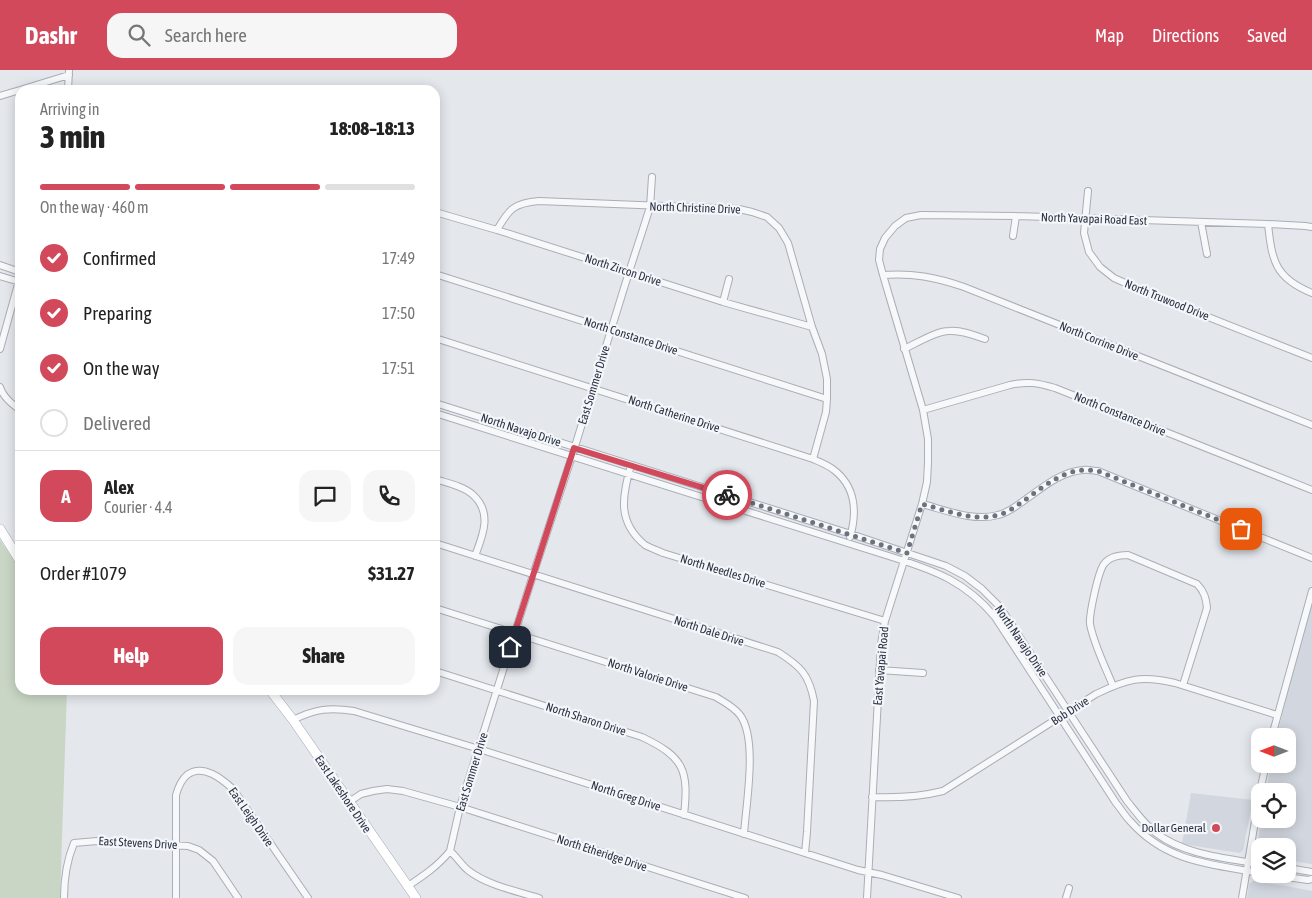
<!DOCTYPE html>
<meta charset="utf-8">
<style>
:root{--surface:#fff;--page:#f6f6f6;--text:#222;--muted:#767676;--line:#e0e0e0;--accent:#d1495b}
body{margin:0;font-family:"Asap Condensed",sans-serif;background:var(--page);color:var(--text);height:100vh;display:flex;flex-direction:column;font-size:19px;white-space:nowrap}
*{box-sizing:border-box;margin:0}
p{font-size:16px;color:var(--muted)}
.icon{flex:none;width:28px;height:28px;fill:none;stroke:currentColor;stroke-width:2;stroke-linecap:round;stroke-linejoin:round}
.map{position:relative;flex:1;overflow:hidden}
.sheet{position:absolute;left:15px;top:15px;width:425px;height:610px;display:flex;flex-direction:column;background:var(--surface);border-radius:15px;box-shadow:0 2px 12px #0003}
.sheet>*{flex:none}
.needle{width:32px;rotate:270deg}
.fabs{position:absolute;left:1251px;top:658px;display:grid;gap:10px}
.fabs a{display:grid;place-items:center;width:45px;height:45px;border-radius:10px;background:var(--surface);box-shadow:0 2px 12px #0003;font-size:25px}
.pin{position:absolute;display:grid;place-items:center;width:42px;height:42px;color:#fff;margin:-21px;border-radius:10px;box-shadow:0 2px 8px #0006}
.courier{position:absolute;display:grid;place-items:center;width:50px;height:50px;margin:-25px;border:4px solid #d1495b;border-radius:50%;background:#fff;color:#222;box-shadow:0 1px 6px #0007}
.overview em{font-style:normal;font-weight:800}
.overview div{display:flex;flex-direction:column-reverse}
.overview{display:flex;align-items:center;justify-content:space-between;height:85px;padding:0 25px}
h1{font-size:32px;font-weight:800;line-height:38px}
.bar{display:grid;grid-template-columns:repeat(4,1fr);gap:8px 5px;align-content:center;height:60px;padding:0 25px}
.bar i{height:6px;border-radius:4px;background:var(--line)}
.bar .current{background:var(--accent)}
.bar p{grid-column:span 4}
.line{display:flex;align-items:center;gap:12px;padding:0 25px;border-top:1px solid var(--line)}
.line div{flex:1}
.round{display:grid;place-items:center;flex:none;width:52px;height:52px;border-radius:15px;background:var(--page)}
ol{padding:0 25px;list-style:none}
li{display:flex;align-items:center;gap:15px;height:55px}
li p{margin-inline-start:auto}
li .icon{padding:5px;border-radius:50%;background:var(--accent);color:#fff;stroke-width:4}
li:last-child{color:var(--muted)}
li i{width:28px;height:28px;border:2px solid var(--line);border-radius:50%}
.primary-button{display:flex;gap:10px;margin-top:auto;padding:10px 25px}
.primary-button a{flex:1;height:58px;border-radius:15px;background:var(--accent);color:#fff;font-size:20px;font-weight:800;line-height:58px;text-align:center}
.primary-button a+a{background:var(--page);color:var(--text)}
header{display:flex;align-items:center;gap:30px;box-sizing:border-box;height:70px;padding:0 25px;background:var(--accent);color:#fff}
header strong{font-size:24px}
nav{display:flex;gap:28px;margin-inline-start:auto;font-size:18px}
.search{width:350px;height:45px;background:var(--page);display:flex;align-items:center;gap:12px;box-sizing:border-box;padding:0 18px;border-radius:15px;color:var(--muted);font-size:19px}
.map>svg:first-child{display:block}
.built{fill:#d2d6de}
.green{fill:#c9d6c5}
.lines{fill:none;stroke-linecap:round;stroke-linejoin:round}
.minor-casing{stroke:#a9aeb7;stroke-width:8}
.major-casing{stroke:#a3abb8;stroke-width:10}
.minor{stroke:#f7f8fa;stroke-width:6}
.major{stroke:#fff;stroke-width:9}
.done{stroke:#6c737f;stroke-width:5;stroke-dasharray:0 9}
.route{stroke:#d1495b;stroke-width:6}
.poi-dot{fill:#d1495b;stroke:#f4f6f9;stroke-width:2}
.labels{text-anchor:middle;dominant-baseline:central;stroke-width:4.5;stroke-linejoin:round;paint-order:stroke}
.street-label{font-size:12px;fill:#2b3445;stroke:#f4f6f9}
.poi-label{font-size:12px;fill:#2b3445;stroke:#f4f6f9;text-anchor:end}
</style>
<header>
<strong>Dashr</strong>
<div class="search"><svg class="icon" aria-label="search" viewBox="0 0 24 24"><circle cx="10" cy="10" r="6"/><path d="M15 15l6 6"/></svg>Search here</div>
<nav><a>Map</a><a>Directions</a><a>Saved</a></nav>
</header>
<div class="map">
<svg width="1312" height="828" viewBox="0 0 1312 828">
<rect width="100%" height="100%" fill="#e4e7ec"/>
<!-- built -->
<path class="built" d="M1312,534V794H1311L1288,790V776H1260V786L1256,785L1261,749H1288V721H1266L1271,694H1288V666H1277L1297,582Z
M1191,723L1253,730L1243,780L1240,783L1182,774Z
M1253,811L1286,816L1312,821V828H1247L1249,814Z"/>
<!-- green -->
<path class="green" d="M0,470L20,499V620H67L60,828H0Z"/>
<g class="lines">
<!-- minor casing -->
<g class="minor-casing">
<path id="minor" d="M20,20L69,5
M68,20L69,0
M0,26L20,20
M1088,121L1084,163L1089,182L1100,197L1114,208L1150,224L1312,288
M435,142L497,160L723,232L812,257
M1201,152L1207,184
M1268,154C1272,191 1275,208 1312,223
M497,160C509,139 514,133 539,131L739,139L752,142L767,147L779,158L788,173L812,257L822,284L827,309V329L826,342L813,389
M1013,166L1016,146
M0,195L20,202
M435,204L827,329
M883,205C913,203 935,207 964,217L1312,355
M0,206L20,212
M723,232L729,209
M435,268L813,389C820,392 828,395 834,400C856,417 857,443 850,467
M0,279L20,207
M904,279C917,273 936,261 949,261C961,260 974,265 985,269
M0,317C3,327 12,334 20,340
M435,333L851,464L946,496L965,506L982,519L1000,537L1127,731C1136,742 1144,754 1156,763C1185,785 1225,788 1260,794
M923,340L1010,315C1028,311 1038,313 1055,318L1312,420
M435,343L895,488C936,501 966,512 995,547L1116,733C1121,739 1125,746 1130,751C1166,792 1210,794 1260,803
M631,395C622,426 617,452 645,475C650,478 657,480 663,483L885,551
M435,409C447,413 463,416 472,424C493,442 483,465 475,486
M922,434C946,440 973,452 998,445C1007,443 1015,437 1022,432C1041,419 1059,402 1083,400C1088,399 1093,401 1098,401L1312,488
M435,473L778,582C800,596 809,604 814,631L807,762L805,783
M435,538L716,627C724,632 734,637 740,645C758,669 746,734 744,764
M879,600L923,603
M435,601L642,667C684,687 689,700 684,745
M1113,616C1105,596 1094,575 1090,554C1089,545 1098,502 1104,494C1109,487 1119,485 1128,485L1197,514C1204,521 1206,528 1207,538L1183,615
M293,650C315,639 330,637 354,641L479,679L858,800L882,805L958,828
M1272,666L1312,521
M1260,721L1266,694
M872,727C896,728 919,727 943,721L1096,624C1127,609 1141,605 1175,613L1277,645
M349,732L361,724L373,721L387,719L403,721L460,737L745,828
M1288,798L1312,802
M1265,804L1308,810L1312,809
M408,816C423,806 438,796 450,781
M64,828C64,809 67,790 74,773L97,771L188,776L199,780L213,791L238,828
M176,828V725C178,718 181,710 187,705C203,693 222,709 233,719L308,828
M539,828C517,821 489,816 469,801C462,796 457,787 450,781L460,737L533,505L572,386L629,202L643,159L650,137L652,107
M867,828L881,574L885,551L922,434L927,412L928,392V369L923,340L883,205L879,190L880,179L885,168L895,156L906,148L921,145L1016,146L1268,154L1305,156L1312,157
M1066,828L1069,818
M1242,828L1260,722"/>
</g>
<!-- major casing -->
<g class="major-casing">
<path id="major" d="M0,459L20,491
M270,620L293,650L416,828"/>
</g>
<!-- minor -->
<use href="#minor" class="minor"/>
<!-- major -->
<use href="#major" class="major"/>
</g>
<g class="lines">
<!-- done -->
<path class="done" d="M727,425L907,483L922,434C946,440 973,452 998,445C1007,443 1015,437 1022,432C1041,419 1059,402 1083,400C1088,399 1093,401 1098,401L1241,459"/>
<!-- route -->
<path class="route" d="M510,577L574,378L727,425"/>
</g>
<!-- markers -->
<circle class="poi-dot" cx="1216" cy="758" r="5"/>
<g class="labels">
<!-- street labels -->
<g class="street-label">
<text transform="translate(695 138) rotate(2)">North Christine Drive</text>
<text transform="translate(1094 149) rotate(2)">North Yavapai Road East</text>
<text transform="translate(623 200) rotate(18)">North Zircon Drive</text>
<text transform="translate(1167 230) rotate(22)">North Truwood Drive</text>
<text transform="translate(631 266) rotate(18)">North Constance Drive</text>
<text transform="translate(1099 271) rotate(22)">North Corrine Drive</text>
<text transform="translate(594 315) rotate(-73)">East Sommer Drive</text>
<text transform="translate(674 344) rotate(18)">North Catherine Drive</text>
<text transform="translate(1120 344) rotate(22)">North Constance Drive</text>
<text transform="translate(521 360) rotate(18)">North Navajo Drive</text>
<text transform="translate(723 501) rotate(17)">North Needles Drive</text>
<text transform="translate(709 561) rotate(18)">North Dale Drive</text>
<text transform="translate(1021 571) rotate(56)">North Navajo Drive</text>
<text transform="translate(881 596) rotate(-85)">East Yavapai Road</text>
<text transform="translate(648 605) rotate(18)">North Valorie Drive</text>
<text transform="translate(1070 641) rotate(-33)">Bob Drive</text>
<text transform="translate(586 649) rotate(18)">North Sharon Drive</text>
<text transform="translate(472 702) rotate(-73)">East Sommer Drive</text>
<text transform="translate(343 724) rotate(56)">East Lakeshore Drive</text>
<text transform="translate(626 726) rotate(18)">North Greg Drive</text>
<text transform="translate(251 747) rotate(55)">East Leigh Drive</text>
<text transform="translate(138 773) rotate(3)">East Stevens Drive</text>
<text transform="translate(602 783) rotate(18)">North Etheridge Drive</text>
</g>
<!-- poi labels -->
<g class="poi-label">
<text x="1206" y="758">Dollar General</text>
</g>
</g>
</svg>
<div class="fabs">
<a><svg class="needle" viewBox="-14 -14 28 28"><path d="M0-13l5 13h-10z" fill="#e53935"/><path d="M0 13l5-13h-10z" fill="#767676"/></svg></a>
<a><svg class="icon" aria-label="locate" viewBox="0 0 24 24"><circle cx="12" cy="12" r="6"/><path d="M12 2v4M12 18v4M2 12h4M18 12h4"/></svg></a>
<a><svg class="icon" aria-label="layers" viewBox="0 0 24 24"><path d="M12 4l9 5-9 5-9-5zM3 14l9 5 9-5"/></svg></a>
</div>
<div class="pin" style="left:1241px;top:459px;background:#ea580c"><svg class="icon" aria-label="bag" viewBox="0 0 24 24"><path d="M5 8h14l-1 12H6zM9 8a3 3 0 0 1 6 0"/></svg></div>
<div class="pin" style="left:510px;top:577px;background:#1f2937"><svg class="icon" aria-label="home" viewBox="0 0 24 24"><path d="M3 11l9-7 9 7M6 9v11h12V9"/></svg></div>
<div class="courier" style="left:727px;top:425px"><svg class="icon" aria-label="bike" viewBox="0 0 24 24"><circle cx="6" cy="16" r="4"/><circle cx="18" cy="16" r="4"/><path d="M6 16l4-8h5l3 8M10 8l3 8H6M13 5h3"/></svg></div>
<section class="sheet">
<div class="overview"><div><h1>3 min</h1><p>Arriving in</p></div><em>18:08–18:13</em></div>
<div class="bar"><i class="current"></i><i class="current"></i><i class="current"></i><i></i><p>On the way · 460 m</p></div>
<ol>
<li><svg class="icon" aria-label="check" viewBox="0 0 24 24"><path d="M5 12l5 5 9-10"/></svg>Confirmed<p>17:49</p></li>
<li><svg class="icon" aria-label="check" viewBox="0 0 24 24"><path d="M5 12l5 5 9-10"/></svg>Preparing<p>17:50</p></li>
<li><svg class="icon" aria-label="check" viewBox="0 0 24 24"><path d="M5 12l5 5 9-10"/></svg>On the way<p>17:51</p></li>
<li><i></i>Delivered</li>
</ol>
<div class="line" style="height:90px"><b class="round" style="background:var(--accent);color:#fff">A</b><div><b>Alex</b><p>Courier · 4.4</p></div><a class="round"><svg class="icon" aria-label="chat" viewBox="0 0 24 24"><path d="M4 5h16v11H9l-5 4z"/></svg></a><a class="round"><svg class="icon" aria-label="phone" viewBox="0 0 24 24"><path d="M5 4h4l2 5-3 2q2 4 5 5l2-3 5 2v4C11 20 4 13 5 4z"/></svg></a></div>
<div class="line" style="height:65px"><div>Order #1079</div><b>$31.27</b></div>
<div class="primary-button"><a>Help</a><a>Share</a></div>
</section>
</div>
